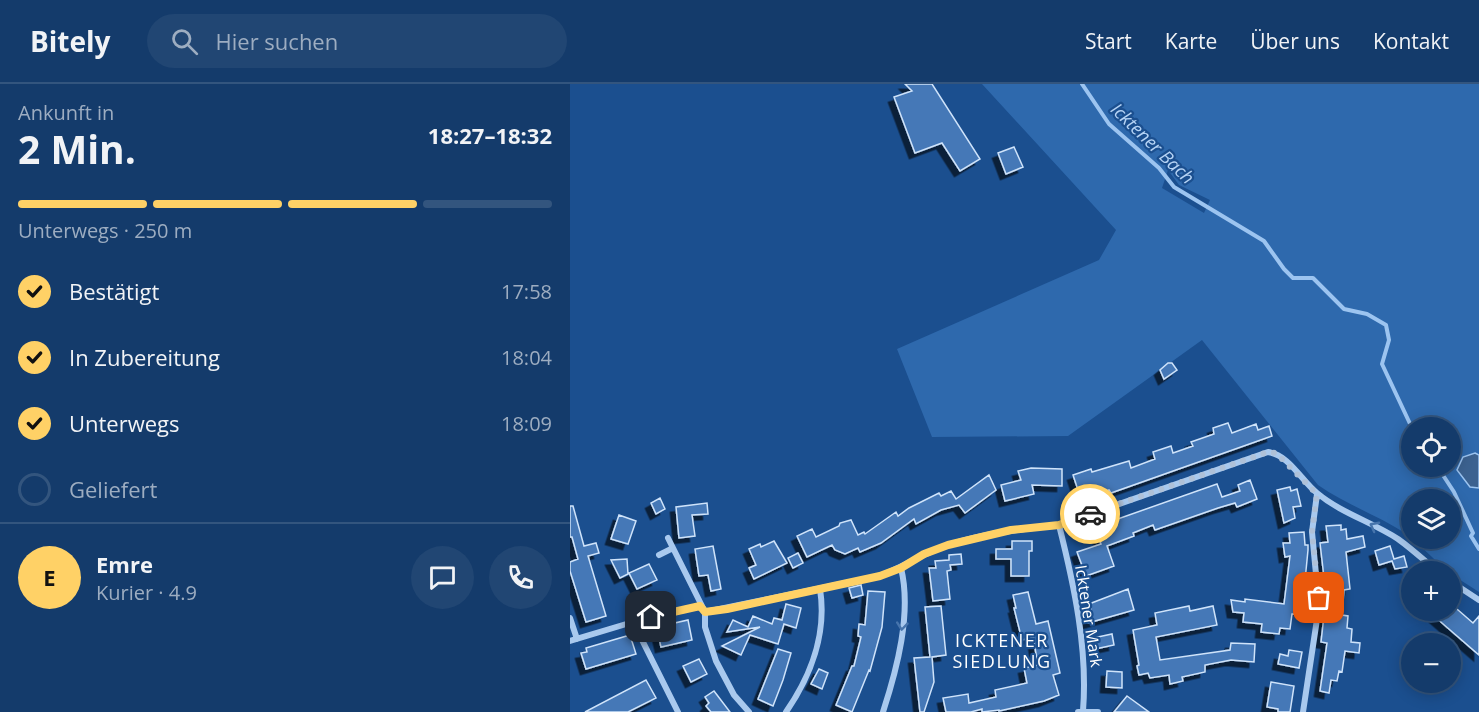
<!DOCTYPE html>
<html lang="de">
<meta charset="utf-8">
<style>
:root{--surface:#143b6b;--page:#214673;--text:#f1f3f6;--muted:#9dadc1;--line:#33557e;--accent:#ffd166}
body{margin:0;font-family:"Open Sans",sans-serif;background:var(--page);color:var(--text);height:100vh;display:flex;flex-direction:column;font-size:22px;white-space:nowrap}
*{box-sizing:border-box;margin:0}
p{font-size:20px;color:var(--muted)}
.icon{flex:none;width:33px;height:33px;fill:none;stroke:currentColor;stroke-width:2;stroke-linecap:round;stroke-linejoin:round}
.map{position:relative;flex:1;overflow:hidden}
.details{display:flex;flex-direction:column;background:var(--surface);width:570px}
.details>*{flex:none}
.tools{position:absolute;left:831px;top:333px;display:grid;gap:12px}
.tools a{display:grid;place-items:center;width:60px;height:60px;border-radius:50%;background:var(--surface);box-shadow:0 3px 15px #0003,0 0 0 2px var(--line);font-size:30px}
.pin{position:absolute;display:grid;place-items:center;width:51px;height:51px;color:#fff;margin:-26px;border-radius:12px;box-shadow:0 3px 9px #0006}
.courier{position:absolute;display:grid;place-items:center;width:60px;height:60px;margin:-30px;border:4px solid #ffd166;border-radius:50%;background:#fff;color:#222;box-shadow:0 2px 8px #0007}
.summary em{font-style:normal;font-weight:700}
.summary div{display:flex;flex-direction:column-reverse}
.summary{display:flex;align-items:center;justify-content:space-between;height:102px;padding:0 18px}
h1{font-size:39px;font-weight:700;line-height:45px}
.bar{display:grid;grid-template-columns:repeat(4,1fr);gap:9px 6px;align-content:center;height:72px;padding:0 18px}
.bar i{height:8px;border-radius:4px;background:var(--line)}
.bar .current{background:var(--accent)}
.bar p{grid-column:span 4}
.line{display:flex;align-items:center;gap:15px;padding:0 18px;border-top:2px solid var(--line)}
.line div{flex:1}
.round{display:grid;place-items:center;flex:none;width:63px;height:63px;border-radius:32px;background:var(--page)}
ol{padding:0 18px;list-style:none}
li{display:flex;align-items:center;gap:18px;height:66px}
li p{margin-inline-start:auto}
li .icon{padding:6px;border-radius:50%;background:var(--accent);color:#111;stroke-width:4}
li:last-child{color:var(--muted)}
li i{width:33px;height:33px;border:3px solid var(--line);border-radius:50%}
header{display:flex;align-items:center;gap:36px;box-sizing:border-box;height:84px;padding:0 30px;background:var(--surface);border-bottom:2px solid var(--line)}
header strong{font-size:28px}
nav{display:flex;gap:33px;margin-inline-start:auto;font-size:21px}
.search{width:420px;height:54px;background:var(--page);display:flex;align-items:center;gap:15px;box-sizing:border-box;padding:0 21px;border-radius:33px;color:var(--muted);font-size:22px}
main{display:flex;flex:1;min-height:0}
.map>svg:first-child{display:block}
.green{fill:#2e69ad;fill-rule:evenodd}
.water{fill:#3c6290;stroke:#9cc4f0;stroke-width:1.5}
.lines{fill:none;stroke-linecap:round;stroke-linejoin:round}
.stream{stroke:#9cc4f0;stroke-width:4}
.building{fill:#4478b7;stroke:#cfe3fa;stroke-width:1.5;filter:url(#shadow)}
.minor{stroke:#a9c9ee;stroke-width:6}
.oneway{stroke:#4674ac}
.done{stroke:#afc1d8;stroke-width:6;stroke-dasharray:0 10.8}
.route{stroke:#ffd166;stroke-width:8}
.labels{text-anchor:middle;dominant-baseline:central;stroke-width:4.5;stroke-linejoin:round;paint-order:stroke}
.street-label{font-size:16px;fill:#fff;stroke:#1b4f8f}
.water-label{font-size:18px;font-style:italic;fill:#b5d3f5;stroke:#1b4f8f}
.neighbourhood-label{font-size:18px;letter-spacing:1.5px;fill:#fff;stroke:#1b4f8f}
</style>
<header>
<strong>Bitely</strong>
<div class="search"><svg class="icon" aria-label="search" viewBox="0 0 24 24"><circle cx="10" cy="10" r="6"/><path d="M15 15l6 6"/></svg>Hier suchen</div>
<nav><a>Start</a><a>Karte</a><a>Über uns</a><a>Kontakt</a></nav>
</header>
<main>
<section class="details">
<div class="summary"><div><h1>2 Min.</h1><p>Ankunft in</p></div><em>18:27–18:32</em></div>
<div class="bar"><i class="current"></i><i class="current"></i><i class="current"></i><i></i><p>Unterwegs · 250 m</p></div>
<ol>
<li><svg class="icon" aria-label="check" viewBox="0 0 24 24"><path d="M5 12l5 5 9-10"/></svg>Bestätigt<p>17:58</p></li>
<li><svg class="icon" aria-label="check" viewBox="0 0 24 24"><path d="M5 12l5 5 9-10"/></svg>In Zubereitung<p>18:04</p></li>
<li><svg class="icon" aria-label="check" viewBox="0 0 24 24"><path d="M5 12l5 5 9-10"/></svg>Unterwegs<p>18:09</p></li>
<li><i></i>Geliefert</li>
</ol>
<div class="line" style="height:108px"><b class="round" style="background:var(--accent);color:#111">E</b><div><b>Emre</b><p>Kurier · 4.9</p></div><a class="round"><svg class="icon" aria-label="chat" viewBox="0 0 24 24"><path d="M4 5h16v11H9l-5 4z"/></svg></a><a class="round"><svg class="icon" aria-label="phone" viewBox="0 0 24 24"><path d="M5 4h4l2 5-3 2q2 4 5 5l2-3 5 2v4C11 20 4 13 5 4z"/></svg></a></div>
</section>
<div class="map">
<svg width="909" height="628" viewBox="0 0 909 628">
<defs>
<filter id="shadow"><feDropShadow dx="-5.5" dy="5.5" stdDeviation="0" flood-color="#0009"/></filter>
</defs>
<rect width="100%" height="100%" fill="#1b4f8f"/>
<!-- green -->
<path class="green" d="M412,0H909V508L881,490L880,488L877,487C863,475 850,460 835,449C807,431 775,420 748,401L632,256L498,352L362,353L327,265L529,176L546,146ZM598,86L609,101L640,116L634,129L592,104ZM842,344H880V382H842ZM842,416H880V454H842Z"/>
<!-- water -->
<path class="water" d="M905,369L909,371V404L900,403L887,386L893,373Z"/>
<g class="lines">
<!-- stream -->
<path class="stream" d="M512,0L539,40L589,84L604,103L694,157L714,185L723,194H743L774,225L797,230L816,241L819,256L812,280L842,344
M867,382L884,408L903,449L901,452L909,465"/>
</g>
<!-- building -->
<path class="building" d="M335,0H362L410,75L390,87L372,59L345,69L324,13L342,7Z
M444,63L453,83L436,90L428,69Z
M598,279H602L607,286L594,295L590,286Z
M658,339L662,349L686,340L688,346L699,342L702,352L541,409L539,406L511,415L503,391L521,385L522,388L559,377L561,384L585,375L583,368L601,362L603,369L623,362L621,358L644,350L643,344Z
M461,384L492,385V402L462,401L464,410L435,417L431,401L451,396L448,387Z
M419,391L426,406L395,429L389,421L371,426L346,440L344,435L311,459L290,468L288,464L275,470L265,466L262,461L237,473L227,452L242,445L246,453L269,442L270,439L281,436L288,451L294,448L295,450L326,428L328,432L339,424L369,409L371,412L381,407L386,415Z
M680,396L687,415L667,423L665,419L648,424L585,446L583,441L563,449L564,452L537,462L544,482L516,492L507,468L531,460L525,443L647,400L652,413L670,407L668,401Z
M720,403L721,407L727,405L731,422L723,423L725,434L714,439L707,406Z
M90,414L95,425L86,430L81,419Z
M137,419L138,430L122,431L125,452L109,454L106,423Z
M0,422H3L14,462L26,459L29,469L18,472L36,532L16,538L0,487V478L8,475L2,453H0Z
M49,431L66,437L58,460L41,455Z
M771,441V446L776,445L777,455L793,452L795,463L776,468L780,505L774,506L772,531L778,532L777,544L782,545L781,558L790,559L789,569L775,567L772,588L769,587L767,597L761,596L759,609L750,607L757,559L751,558L754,532L761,533L764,501L755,502L750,459L758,458L756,442Z
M734,448L735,461H738V466L734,507H737L735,526L726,525L725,530H722L720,545L710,544L709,550L691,548L692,540L673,538L674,529L663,528L661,516L675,518V515L714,520L720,472L715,473L713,459H720L719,449Z
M204,457L217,479L184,495L179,484L186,481L179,465L190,460L191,463Z
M442,457H462V467H459V492H441V475H426V465H442Z
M143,462L151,505L141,507L138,491L129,492L125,465Z
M820,462L824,475L834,472L837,483L825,485L822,477L809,481L805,467Z
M228,469L233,479L223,484L218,474Z
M391,470L392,480L380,481L381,486L377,487L380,515L363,517L359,484H366L365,477L379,476V471Z
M57,475L58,490L50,494L41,476Z
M79,480L87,496L67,505L59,489Z
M291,501L293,511L282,514L279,504Z
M558,505L564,526L518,539L513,529L521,525L519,520Z
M298,507L315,508L312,543L300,587L299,586L282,628L266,621L282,582H284L291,553L288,552L289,540L295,541Z
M458,508L466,540L478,537L490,589L483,591L489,611L474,617L429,627V626L412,628V625L401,628H376L373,614L398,610L399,619L426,613L425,606L457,599L454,584L468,581L463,553L452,556L444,524H446L443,511Z
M880,519L903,539L909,532V571L865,533L870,526H880Z
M216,520L231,524L226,544L214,540L208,560L180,551L171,571L152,562L190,543L157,548L163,536L178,543L183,532L202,540L204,534L212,536Z
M371,522L376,571L362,573L364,598L354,628H350L344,574L360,573L355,523Z
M619,522L620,527L643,522L647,541L586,553L590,576L660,566L661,559L685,560L684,578L661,576L635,581V588L612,593L613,597L600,600L599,591L580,594L578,589L569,591L567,582L569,581L563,546L587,541L585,529Z
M118,536L122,556L91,563L88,550L79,552L74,542L86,539L87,543Z
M542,550L544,561L525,565L523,554Z
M60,551L66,570L16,585L11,569L17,568L16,564Z
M208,565L221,569L213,596L203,622L188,615Z
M719,566L732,568L729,584L708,580L710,570L718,572Z
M129,575L137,590L121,598L113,582Z
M249,585L258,589L252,605L241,600Z
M537,587L552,588V604L536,603Z
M76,596L86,614L58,628H15Z
M701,598L724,602L720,628H708V625L697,623Z
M144,607L160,628H141L136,622L139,619L135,613Z
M557,612L579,628H544Z"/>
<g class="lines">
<!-- minor -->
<path class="minor" d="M489,441C504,501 518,565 513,627
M98,454L135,528V543L146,577L164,611L179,628
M89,471L103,464
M880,497L909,516
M135,528L310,492C333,483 354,469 378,461C415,449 452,445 489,441L698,368C719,371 731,396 747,409C771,429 802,438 828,455C842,465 855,477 868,488
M0,534L7,555
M63,538L108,628
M0,557L63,538L130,522
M216,628C241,592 257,549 250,505
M313,628C327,585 342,529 331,484
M508,628H528
M733,628L749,522L742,448L747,410"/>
</g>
<!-- one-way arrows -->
<defs><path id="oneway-chevron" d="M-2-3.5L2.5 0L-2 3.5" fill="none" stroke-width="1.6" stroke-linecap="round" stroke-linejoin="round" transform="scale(1.5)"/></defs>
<g class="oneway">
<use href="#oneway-chevron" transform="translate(804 442) rotate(-152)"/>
<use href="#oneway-chevron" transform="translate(332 542) rotate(96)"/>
</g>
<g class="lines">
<!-- done -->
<path class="done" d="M520,430L698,368L706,369L747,410L742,448L749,514"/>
<!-- route -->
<path class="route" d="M81,533L130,522L135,528L157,525L310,492L331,484L354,470L378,461L441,446L489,441L520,430"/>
</g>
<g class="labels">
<!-- street labels -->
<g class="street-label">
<text transform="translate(519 532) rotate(81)">Icktener Mark</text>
</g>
<!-- water labels -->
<g class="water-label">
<text transform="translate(583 59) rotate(44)">Icktener Bach</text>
</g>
<!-- neighbourhood labels -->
<g class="neighbourhood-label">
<text x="432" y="556">ICKTENER<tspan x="432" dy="21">SIEDLUNG</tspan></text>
</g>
</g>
</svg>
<div class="tools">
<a><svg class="icon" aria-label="locate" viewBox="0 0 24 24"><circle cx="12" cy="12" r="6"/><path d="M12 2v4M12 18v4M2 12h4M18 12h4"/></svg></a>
<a><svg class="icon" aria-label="layers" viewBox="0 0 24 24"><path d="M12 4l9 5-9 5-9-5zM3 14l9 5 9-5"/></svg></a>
<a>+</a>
<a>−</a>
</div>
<div class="pin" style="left:749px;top:514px;background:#ea580c"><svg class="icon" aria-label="bag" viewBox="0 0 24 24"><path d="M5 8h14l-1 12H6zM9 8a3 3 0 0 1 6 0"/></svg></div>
<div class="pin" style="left:81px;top:533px;background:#1f2937"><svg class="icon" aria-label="home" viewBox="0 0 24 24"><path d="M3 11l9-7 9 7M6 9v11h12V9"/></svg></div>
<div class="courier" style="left:520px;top:430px"><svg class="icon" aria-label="car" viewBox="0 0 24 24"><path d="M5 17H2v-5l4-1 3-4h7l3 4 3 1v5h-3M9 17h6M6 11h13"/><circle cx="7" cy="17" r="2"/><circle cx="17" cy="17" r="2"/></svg></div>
</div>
</main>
